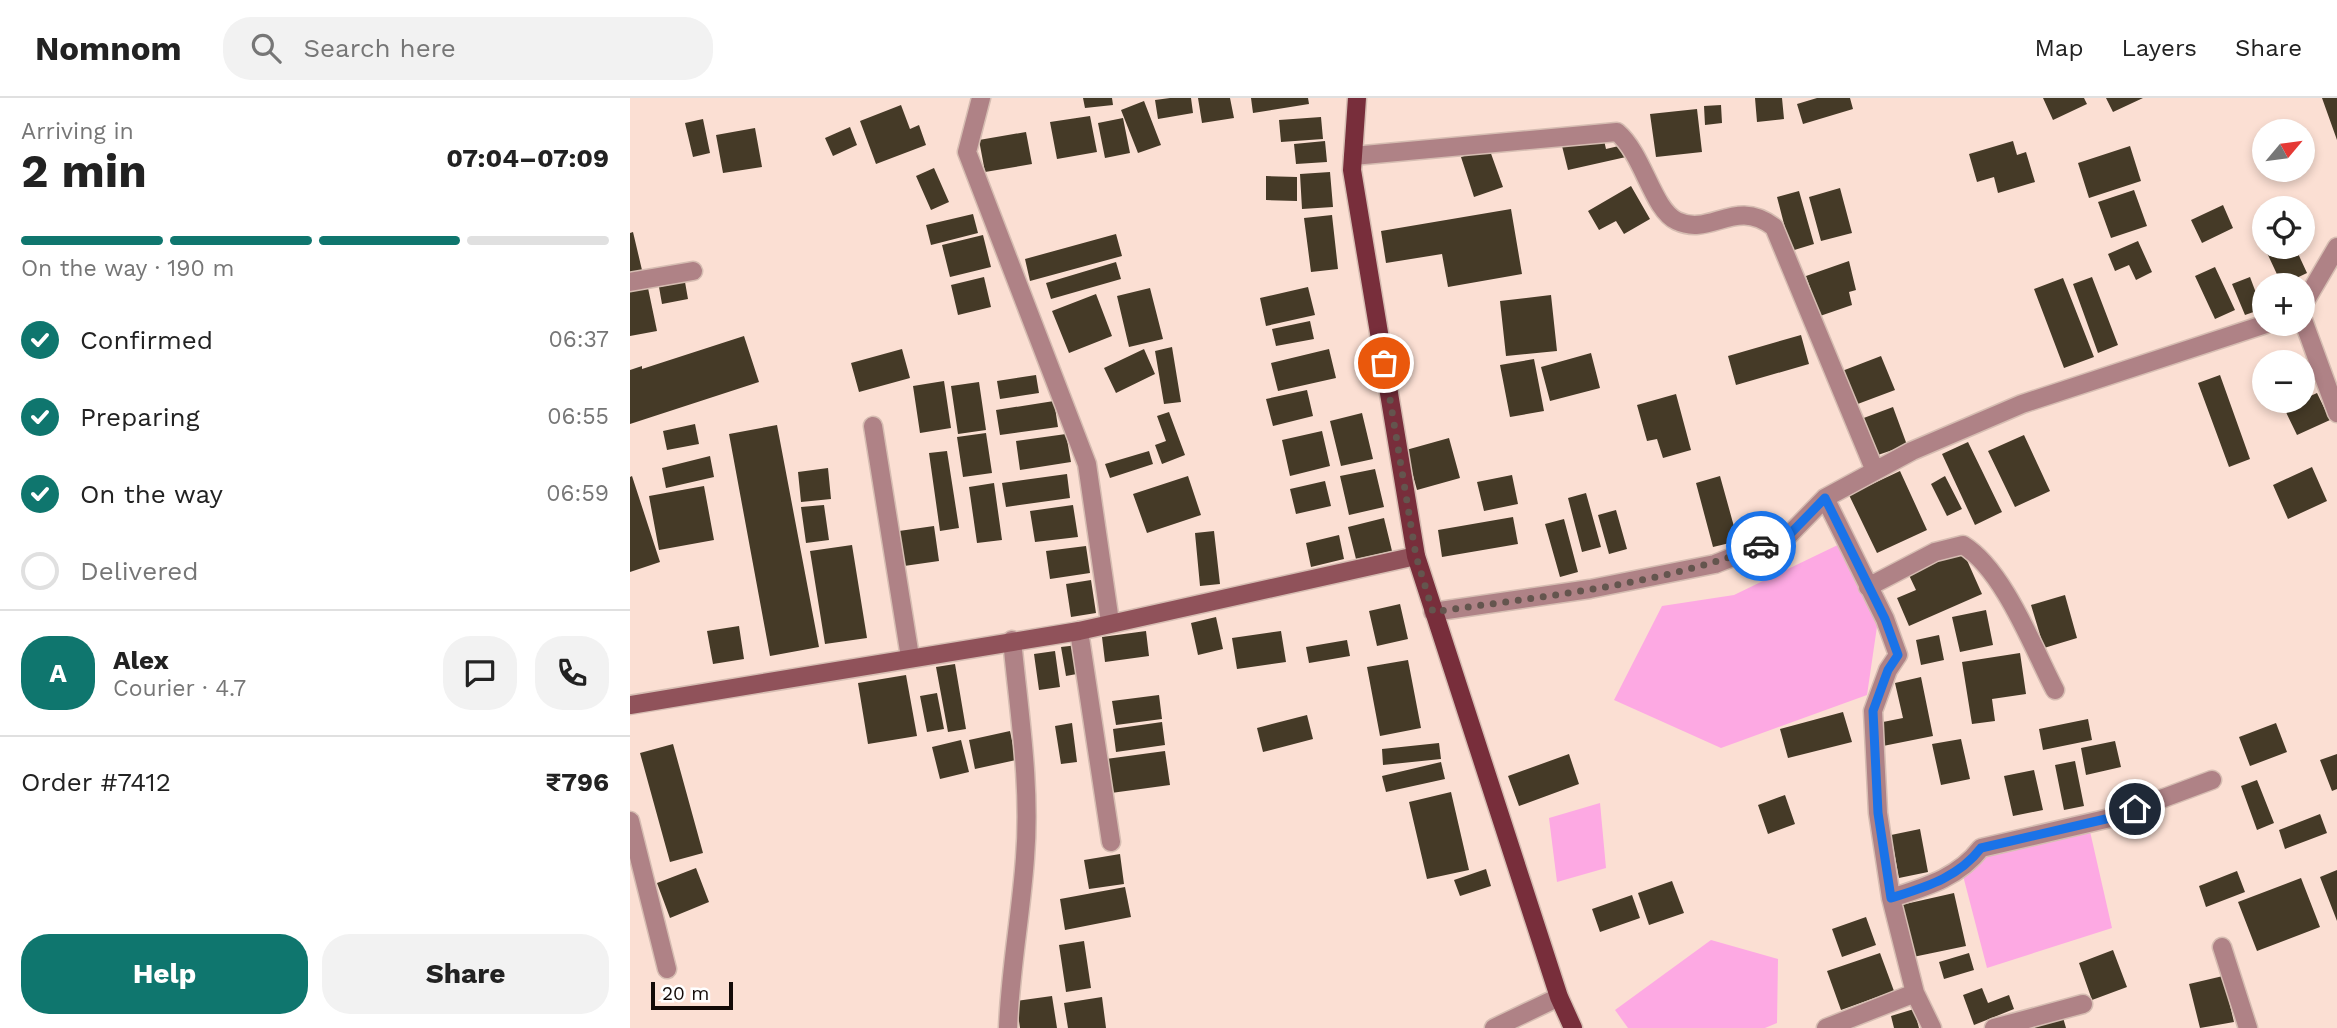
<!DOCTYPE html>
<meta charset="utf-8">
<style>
:root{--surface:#fff;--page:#f2f2f2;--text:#222;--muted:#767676;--line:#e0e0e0;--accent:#0f766e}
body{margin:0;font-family:"Work Sans",sans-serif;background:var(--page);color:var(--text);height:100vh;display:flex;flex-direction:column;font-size:26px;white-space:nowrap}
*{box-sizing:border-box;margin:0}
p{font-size:23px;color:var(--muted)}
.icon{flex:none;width:38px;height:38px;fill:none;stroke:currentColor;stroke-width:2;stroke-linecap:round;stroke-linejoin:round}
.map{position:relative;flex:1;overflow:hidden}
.panel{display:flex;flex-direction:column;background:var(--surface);width:630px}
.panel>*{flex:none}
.needle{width:46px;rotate:61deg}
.tools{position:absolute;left:1622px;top:21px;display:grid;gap:14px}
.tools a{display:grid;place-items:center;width:63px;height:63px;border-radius:50%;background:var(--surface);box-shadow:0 4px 10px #0003;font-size:35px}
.scale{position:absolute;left:21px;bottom:18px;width:82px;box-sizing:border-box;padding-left:7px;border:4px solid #130a07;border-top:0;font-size:19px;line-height:24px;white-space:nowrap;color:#130a07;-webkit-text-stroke:5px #fff;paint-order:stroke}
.pin{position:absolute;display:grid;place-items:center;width:60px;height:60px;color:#fff;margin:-30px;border:4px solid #fff;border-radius:50%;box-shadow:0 2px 7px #0007}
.courier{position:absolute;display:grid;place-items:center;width:70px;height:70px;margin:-35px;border:5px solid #1a73e8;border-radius:50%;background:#fff;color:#222;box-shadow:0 2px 9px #0007}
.headline em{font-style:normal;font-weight:700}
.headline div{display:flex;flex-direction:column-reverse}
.headline{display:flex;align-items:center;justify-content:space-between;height:119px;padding:0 21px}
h1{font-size:46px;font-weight:700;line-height:52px}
.bar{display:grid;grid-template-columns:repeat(4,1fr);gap:10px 7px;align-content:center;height:84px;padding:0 21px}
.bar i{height:9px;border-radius:5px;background:var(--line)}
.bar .on{background:var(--accent)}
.bar p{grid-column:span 4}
.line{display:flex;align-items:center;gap:18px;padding:0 21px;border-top:2px solid var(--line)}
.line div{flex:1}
.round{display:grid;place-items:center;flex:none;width:74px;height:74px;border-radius:28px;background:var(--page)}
ol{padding:0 21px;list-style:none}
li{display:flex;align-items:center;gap:21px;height:77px}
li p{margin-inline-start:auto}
li .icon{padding:7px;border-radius:50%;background:var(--accent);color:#fff;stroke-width:4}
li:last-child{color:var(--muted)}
li i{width:38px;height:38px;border:4px solid var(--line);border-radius:50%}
.button{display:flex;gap:14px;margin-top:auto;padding:14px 21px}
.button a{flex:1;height:80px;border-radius:28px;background:var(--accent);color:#fff;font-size:28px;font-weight:700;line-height:80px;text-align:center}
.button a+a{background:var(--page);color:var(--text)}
header{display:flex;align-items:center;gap:42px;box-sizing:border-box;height:98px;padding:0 35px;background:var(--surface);border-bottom:2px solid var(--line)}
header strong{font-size:33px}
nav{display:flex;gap:38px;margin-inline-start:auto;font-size:24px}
.search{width:490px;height:63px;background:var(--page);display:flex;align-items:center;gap:18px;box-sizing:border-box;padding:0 24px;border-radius:28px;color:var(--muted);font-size:26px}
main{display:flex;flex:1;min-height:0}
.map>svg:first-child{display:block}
.water{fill:#fda9e3}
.building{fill:#453a27}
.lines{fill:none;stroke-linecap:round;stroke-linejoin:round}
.street-casing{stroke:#d6bdb2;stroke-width:21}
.secondary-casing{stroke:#d6bdb2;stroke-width:21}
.primary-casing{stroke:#d6bdb2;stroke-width:21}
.street{stroke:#af8286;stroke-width:18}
.secondary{stroke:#90525a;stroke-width:18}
.primary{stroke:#782e3b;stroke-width:18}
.done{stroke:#64554e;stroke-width:7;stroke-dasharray:0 12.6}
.route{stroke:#1a73e8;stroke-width:9}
</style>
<header>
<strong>Nomnom</strong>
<div class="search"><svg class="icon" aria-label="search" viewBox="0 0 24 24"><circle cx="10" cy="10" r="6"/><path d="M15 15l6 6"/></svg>Search here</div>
<nav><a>Map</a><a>Layers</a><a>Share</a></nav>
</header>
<main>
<section class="panel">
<div class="headline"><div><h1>2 min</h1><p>Arriving in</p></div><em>07:04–07:09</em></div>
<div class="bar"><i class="on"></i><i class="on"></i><i class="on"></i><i></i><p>On the way · 190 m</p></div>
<ol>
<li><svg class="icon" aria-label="check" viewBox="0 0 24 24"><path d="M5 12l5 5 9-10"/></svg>Confirmed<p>06:37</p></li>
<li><svg class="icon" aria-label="check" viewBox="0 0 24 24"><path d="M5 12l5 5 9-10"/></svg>Preparing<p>06:55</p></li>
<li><svg class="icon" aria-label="check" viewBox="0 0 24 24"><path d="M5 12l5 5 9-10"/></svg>On the way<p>06:59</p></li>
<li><i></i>Delivered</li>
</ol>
<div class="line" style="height:126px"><b class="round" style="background:var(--accent);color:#fff">A</b><div><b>Alex</b><p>Courier · 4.7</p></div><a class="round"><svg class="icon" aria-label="chat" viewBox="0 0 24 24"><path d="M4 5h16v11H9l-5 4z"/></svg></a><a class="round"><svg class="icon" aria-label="phone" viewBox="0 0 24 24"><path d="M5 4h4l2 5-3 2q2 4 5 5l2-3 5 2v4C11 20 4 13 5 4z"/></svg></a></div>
<div class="line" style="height:91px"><div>Order #7412</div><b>₹796</b></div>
<div class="button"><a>Help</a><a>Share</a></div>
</section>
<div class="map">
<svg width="1707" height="930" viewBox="0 0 1707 930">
<rect width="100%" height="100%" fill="#fbdfd3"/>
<!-- water -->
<path class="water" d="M1214,444L1250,508L1237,597L1091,650L984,602L1032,508L1104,497Z
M970,705L976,770L927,784L919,720Z
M1459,729L1482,830L1357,870L1330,766Z
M1081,842L1148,861L1147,925L1135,930H998L985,912Z"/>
<!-- building -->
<path class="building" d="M453,0H482L483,7L455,10Z
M540,0H561L563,15L528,21L525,2Z
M568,0H600L604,20L572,25Z
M621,0H678L679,6L623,15Z
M1125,0H1152L1154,21L1127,24Z
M1187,0H1220L1223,11L1173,26L1167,6Z
M1413,0H1454L1457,6L1423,22Z
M1476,0H1513L1483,14Z
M1692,0H1707V42Z
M514,3L531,47L508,55L491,12Z
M271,7L280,31L289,27L296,47L246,66L230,23Z
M1091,7L1092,25L1075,27L1074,8Z
M1067,11L1072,54L1026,59L1020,16Z
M460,18L467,54L427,61L420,24Z
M691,19L693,41L651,44L649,22Z
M493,20L500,55L475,60L468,25Z
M73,21L80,55L63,59L55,25Z
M220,29L227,47L203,58L195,40Z
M125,30L132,69L93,75L86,37Z
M396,34L402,66L355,74L349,42Z
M973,38L976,51L993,47L996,59L938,72L932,48Z
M695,43L697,64L666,66L664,46Z
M1383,43L1387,57L1396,54L1405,84L1368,95L1364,79L1347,84L1339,56Z
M1500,48L1511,83L1459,100L1448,65Z
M859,50L873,89L844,99L831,59Z
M304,70L319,104L301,112L286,78Z
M700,74L703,109L672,111L670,76Z
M636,78L667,79V103L636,102Z
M1001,88L1020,121L994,136L986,123L969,132L958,113Z
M1210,90L1222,135L1191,143L1179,99Z
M1504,92L1517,128L1481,140L1468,104Z
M1169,93L1184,146L1161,153L1147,99Z
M1593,107L1603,130L1572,145L1561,122Z
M881,111L892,176L818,189L812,156L756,165L751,133Z
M343,116L348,135L301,147L296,127Z
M702,117L708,171L681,174L674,120Z
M3,134L12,172L0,175V135Z
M486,136L492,158L400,183L395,161Z
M353,137L361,169L320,179L312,147Z
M1634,140V149H1665L1677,175L1652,187L1631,142Z
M1508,143L1522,174L1506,182L1499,167L1485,173L1478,156Z
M1219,163L1226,192L1219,194L1222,207L1190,218L1176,178Z
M486,164L491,181L421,201L416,185Z
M1585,169L1605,212L1585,221L1565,178Z
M354,179L361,209L328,217L321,187Z
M1462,179L1488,247L1468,255L1443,186Z
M1620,179L1632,211L1615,217L1602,186Z
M1433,180L1464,259L1434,270L1404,191Z
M55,184L58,201L32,206L29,189Z
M678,189L685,217L636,228L630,200Z
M18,190L27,233L0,238V194Z
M520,190L533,241L499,249L487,198Z
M466,196L482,238L439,255L422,213Z
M921,197L927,253L876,258L870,203Z
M680,223L684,241L646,248L642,231Z
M1171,237L1179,266L1106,287L1098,258Z
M114,238L129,284L0,326V272L12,268V271Z
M542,249L551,304L534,306L525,253Z
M272,251L280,280L229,294L221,265Z
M514,251L525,276L486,295L474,270Z
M699,251L706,280L648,293L641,265Z
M961,255L970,290L920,303L911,269Z
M1251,258L1265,292L1225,307L1212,273Z
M904,261L914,313L880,319L870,267Z
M406,277L409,295L370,301L367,283Z
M1590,277L1620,361L1599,369L1568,285Z
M314,283L321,330L290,335L283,288Z
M349,284L356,332L328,336L321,288Z
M677,292L683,318L643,328L636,301Z
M1687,295L1700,322L1667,337L1654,310Z
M1046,296L1061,352L1033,360L1027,341L1017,343L1007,307Z
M424,303L428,329L370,337L366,312Z
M1263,309L1277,347L1245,358L1231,321Z
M539,314L555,357L532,366L525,347L536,343L527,318Z
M732,315L743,361L711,368L700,323Z
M65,326L69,346L37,352L33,333Z
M147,327L189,549L140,558L99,336Z
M692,333L700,368L660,378L652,342Z
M356,335L362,375L333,379L327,339Z
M436,336L441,364L390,372L386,343Z
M1394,337L1420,393L1385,409L1358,353Z
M819,340L830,380L787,392L776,352Z
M1338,344L1372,414L1345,427L1312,356Z
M317,353L329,430L310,433L299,355Z
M519,353L523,366L480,380L475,366Z
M80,358L84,379L36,390L32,370Z
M1682,369L1697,403L1658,421L1643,387Z
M198,370L201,401L171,404L168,374Z
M745,371L754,409L719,417L710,378Z
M1270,373L1297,432L1247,455L1219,397Z
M437,376L440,400L376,409L372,385Z
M882,377L888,406L854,413L847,384Z
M2,378L30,464L0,474V379Z
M558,378L571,417L517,435L503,396Z
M1090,378L1108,443L1083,449L1066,385Z
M1315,378L1332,411L1317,418L1301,386Z
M695,383L701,408L666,416L660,391Z
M364,385L372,442L347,445L339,389Z
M74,388L84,442L29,452L19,398Z
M956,395L971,449L952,454L938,400Z
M194,407L199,442L176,445L171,409Z
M443,407L448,439L405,444L400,413Z
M986,412L997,451L979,456L968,417Z
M883,419L888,446L812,459L808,432Z
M754,420L762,453L726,461L718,429Z
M934,421L948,474L930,479L915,426Z
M304,428L309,463L274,468L269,433Z
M584,433L590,486L570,488L565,435Z
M709,437L714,461L681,469L676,445Z
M222,447L237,540L195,546L180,453Z
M456,448L460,475L420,481L416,453Z
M1332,451L1352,496L1279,528L1267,500L1286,492L1278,475Z
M461,482L466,515L441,519L436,486Z
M1435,497L1447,540L1414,550L1401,507Z
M770,506L778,541L747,548L739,513Z
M1356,512L1363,547L1330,554L1322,519Z
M586,519L593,551L568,557L561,525Z
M109,528L114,561L83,566L77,533Z
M516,533L519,558L475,564L472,539Z
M651,533L656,564L607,571L602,540Z
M1309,537L1314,562L1291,567L1286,542Z
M717,542L720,558L679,565L676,549Z
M448,547L452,575L436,578L431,549Z
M425,553L430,589L409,592L404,556Z
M1390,555L1396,596L1362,601L1365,623L1342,626L1332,564Z
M778,562L791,630L750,638L737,569Z
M325,566L336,631L318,634L306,569Z
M276,577L287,638L238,646L228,585Z
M1291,579L1303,638L1253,648L1248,625L1273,620L1265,585Z
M307,595L314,631L297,634L290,598Z
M529,597L532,621L486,627L482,603Z
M1213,614L1222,644L1158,660L1150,631Z
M677,617L683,641L633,654L627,630Z
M1458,621L1462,642L1413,652L1409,631Z
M532,624L535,647L486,654L483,631Z
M442,625L447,664L431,666L425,628Z
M1646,625L1657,654L1620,668L1609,639Z
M380,633L386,662L345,671L339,642Z
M1331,641L1340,681L1311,687L1302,646Z
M331,642L339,674L310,681L302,649Z
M1485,643L1491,669L1456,677L1451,650Z
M809,645L811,661L753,667L752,651Z
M43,646L73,755L40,764L10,655Z
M535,653L540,687L481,695L476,661Z
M939,656L949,686L889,708L878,678Z
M1707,656V691L1702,693L1690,662Z
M1445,663L1454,708L1434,712L1425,667Z
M811,664L815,681L756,694L752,678Z
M1404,672L1413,712L1383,718L1374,678Z
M1627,682L1644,725L1627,732L1611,688Z
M821,694L839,772L797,781L779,704Z
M1155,697L1165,726L1138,736L1128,707Z
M1690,716L1697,735L1655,751L1649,732Z
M1290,731L1298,774L1269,780L1261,737Z
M490,756L494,786L459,791L454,762Z
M66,770L79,804L40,820L27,785Z
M856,771L861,788L830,798L824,782Z
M1707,772V823L1690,779Z
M1607,773L1615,794L1576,809L1569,788Z
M1671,780L1690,829L1627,853L1608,804Z
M1042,783L1054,815L1019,827L1008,795Z
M495,789L501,819L435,832L430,801Z
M1324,795L1336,848L1283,859L1271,807Z
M1002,797L1010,820L970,834L962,811Z
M1236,819L1246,847L1212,859L1202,831Z
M454,843L461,890L436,894L429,847Z
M1483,852L1497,889L1462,902L1449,865Z
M1250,855L1264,893L1211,912L1197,873Z
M1339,855L1344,872L1314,881L1309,864Z
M1593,878L1604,924L1570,930L1559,886Z
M1352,890L1358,905L1379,897L1384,911L1344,927L1333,897Z
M422,898L427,930H390L386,903Z
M472,899L476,930H438L434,905Z
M1284,911L1289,930H1264L1261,918Z
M1432,916L1436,930H1405L1403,925Z"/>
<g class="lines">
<!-- street casing -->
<g class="street-casing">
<path id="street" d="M351,0L337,54L457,366L480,524
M723,58L987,34C1014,57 1022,111 1047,123C1081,139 1105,99 1144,129L1245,373
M0,184L63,173
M1673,207L1707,149
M1673,222L1707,315
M243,328L280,559
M1195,400L1255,521L1268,557L1258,572L1243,613L1248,715L1261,800L1285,895L1196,930
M1238,489L1305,454L1333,447C1374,472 1403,550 1425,592
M803,514L960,491L1085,466L1159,437L1195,400L1282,353L1392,306L1636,226
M449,533L481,744
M0,723L37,871
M1261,800C1295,789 1328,780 1351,750L1480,720L1582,682
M1592,849L1618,930
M1285,895L1302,930
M378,930C380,873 391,817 395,760C401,687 389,615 382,542
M864,930L929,899
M1364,930L1453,906"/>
</g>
<!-- secondary casing -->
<g class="secondary-casing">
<path id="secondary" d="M0,607L449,533L786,458"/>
</g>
<!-- primary casing -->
<g class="primary-casing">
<path id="primary" d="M727,0L722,72L786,458L929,899L943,930"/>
</g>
<!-- street -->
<use href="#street" class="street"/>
<!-- secondary -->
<use href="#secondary" class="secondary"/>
<!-- primary -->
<use href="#primary" class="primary"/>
</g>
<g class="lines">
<!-- done -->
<path class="done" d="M754,265L786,458L803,514C913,498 1027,488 1131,448"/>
<!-- route -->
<path class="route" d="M1131,448L1159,437L1195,400L1255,521L1268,557L1258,572L1243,613L1248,715L1261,800C1295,789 1328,780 1351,750L1480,720L1505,711"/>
</g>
</svg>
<div class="tools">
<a><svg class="needle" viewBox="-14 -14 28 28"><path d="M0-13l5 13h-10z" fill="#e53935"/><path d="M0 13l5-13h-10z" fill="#767676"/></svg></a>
<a><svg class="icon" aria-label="locate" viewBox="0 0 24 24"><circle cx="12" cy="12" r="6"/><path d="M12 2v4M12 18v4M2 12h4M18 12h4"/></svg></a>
<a>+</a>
<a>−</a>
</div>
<div class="scale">20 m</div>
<div class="pin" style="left:754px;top:265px;background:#ea580c"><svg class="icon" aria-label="bag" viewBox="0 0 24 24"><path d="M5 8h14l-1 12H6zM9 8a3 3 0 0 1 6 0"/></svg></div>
<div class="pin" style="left:1505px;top:711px;background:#1f2937"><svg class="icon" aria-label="home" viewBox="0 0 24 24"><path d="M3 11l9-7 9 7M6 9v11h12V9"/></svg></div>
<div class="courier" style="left:1131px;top:448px"><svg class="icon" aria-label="car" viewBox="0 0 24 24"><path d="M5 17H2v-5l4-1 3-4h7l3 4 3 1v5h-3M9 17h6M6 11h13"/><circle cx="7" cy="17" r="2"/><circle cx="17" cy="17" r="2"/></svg></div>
</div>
</main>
